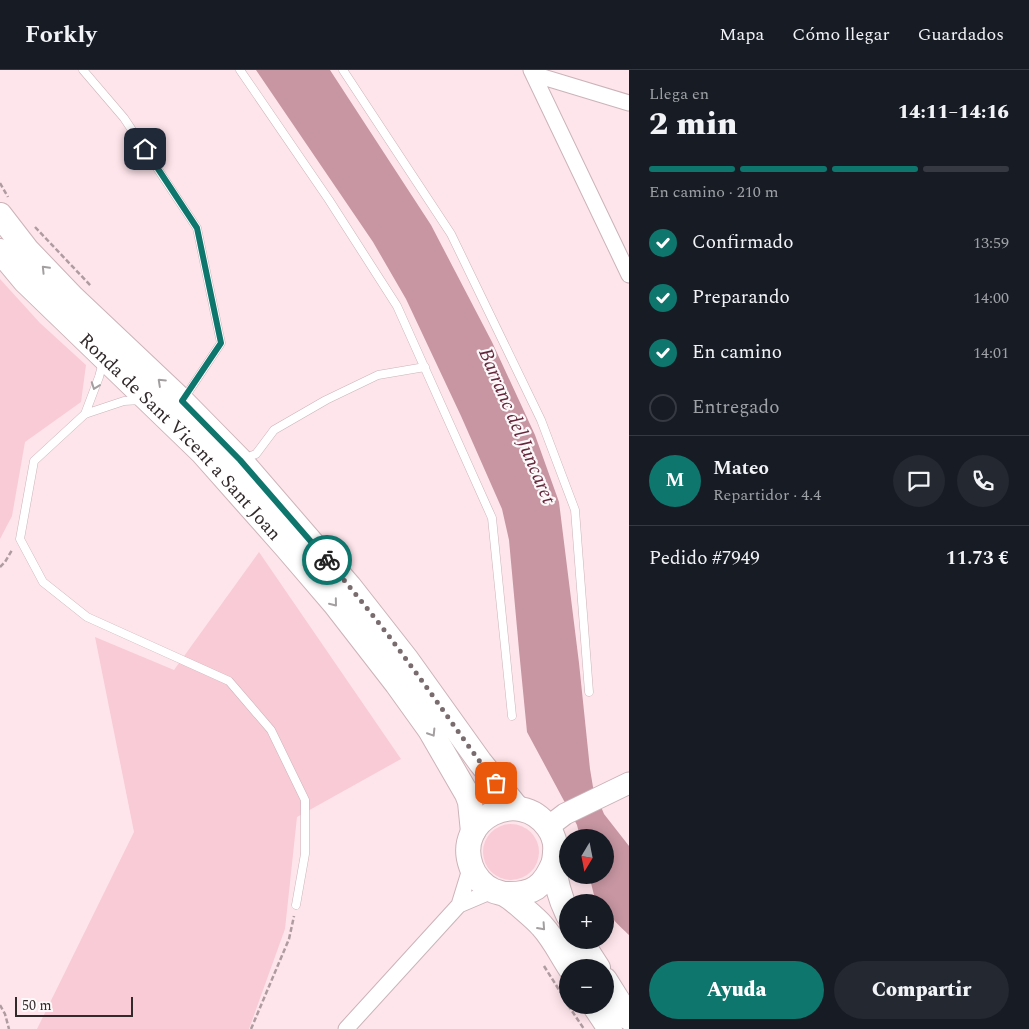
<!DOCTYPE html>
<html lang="es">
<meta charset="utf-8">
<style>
:root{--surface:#171b24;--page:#242831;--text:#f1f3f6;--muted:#9ea1a6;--line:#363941;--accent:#0f766e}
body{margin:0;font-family:Spectral,serif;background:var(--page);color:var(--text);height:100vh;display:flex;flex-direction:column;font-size:19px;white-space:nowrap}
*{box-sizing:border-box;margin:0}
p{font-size:16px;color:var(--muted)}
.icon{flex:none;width:28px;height:28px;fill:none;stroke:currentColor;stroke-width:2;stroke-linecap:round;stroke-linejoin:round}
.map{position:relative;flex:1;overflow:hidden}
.side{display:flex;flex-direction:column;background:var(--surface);width:400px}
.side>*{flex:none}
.needle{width:32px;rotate:190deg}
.fabs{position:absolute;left:559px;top:759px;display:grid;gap:10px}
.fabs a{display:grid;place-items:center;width:55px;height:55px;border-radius:50%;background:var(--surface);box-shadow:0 2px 12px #0003;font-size:25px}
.scale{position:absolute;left:15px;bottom:12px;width:118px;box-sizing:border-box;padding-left:5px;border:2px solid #32292b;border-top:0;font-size:14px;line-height:18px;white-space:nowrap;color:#32292b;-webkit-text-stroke:4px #fdf8f9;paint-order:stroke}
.pin{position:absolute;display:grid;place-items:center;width:42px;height:42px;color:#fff;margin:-21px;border-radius:10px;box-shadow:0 2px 8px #0006}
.courier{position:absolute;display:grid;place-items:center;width:50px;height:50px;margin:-25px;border:4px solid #0f766e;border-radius:50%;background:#fff;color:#222;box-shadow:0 1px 6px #0007}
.overview em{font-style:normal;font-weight:800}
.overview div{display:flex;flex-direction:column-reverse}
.overview{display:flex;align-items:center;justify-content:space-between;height:85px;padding:0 20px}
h1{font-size:32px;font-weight:800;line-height:38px}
.bar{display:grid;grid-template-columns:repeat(4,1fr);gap:8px 5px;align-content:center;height:60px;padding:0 20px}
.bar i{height:6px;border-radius:4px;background:var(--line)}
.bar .on{background:var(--accent)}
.bar p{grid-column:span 4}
.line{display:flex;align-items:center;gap:12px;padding:0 20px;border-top:1px solid var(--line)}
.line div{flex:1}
.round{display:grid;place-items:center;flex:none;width:52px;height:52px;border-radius:26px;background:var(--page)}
ol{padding:0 20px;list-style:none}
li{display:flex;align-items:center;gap:15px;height:55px}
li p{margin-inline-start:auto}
li .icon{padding:5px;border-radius:50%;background:var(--accent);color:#fff;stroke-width:4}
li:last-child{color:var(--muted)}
li i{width:28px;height:28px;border:2px solid var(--line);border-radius:50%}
.cta{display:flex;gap:10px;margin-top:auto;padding:10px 20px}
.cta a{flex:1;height:58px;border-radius:30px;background:var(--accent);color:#fff;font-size:20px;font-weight:800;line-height:58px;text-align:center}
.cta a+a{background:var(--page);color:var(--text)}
header{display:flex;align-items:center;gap:30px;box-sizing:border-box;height:70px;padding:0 25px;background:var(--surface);border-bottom:1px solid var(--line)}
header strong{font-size:24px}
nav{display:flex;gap:28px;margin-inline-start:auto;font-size:18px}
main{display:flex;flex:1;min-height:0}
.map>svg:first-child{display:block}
.green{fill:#f9cbd6}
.water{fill:#c796a2}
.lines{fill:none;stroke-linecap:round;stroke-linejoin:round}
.service-casing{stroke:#cbb3b9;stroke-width:9}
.minor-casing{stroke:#cbb3b9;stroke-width:17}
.secondary-casing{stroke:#cbb3b9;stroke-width:23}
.primary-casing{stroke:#cbb3b9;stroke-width:26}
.path{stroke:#af9ca1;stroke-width:2.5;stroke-dasharray:5 2.5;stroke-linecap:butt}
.service{stroke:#fff;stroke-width:8}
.minor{stroke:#fff;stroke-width:15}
.secondary{stroke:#fff;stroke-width:21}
.primary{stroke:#fff;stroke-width:24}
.oneway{stroke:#a39fa0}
.done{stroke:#796b6e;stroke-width:5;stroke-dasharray:0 9}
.route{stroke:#0f766e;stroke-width:6}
.labels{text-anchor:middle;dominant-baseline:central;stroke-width:4.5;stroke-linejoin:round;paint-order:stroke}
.street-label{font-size:19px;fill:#32292b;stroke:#fdf8f9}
.water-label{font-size:20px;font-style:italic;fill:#64263b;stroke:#fdf8f9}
</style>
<header>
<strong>Forkly</strong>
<nav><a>Mapa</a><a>Cómo llegar</a><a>Guardados</a></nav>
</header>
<main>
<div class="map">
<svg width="629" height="959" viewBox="0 0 629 959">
<rect width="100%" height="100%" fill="#fee5eb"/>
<!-- green -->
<path class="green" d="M0,209L40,253L86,295L81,332L25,372L12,446L0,469Z
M259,482L401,689L297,747L285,859L249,959H37L134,762L95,567L174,600Z
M483 782a28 28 0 1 1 56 0a28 28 0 1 1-56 0Z"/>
<!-- water -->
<path class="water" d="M256,0H330L431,155L492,272L535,365L559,432L579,593L590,699L593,717L604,744L629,776V865C621,857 605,844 605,832H601L594,825L589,805H605V768L580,767L577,755L527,662L519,580L509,470L502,439L461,346L406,229L373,172Z"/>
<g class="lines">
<!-- service casing -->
<g class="service-casing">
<path id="service" d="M83,0L124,48L197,158L221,273L183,330
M240,0L329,130L397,236L492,448L512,646
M343,0L451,164L541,350L575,440L589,622
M141,330L124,331L85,344L34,391L20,469L43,512L87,547L229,611L271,660L305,730V784L296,835
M85,344L99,307L103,292
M243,389L256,384L274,360L326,330L378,305L425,297"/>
</g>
<!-- minor casing -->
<g class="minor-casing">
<path id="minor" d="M531,0L629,205
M533,4L629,33
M471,796L459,835L492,821
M346,959L459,835"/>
</g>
<!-- secondary casing -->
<g class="secondary-casing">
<path id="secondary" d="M548,757L565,744L629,713"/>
</g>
<!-- primary casing -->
<g class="primary-casing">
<g id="primary">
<path d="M0,145L27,180L73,228L182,331L240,390L349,516L407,590L480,692L517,738"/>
<path id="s1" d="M0,181L25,211L202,382L287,478L335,534L397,614L430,660L467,724L470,732L473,762"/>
<path d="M506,824C532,825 544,817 554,792"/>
<path d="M568,845C560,828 555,812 554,793C554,790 555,786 555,782C556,774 553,764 548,757C519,716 454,749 471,796C474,806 484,817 494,821C497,822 501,823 504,824C511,827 537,850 542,856C553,868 561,884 570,898"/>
<path d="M580,870L598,898"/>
<path d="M605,910L629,948"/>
<path d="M594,935L610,959"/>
</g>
</g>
<!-- path -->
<path class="path" d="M0,113L8,127
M35,157L91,216
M0,497L5,492L12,480
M544,896L568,934
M0,935L5,944L9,959
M568,935L584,959
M251,959L289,869L294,846"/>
<!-- service -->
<use href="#service" class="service"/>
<!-- minor -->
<use href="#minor" class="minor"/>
<!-- secondary -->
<use href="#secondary" class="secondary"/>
<!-- primary -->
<use href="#primary" class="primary"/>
</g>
<!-- one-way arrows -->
<defs><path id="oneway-chevron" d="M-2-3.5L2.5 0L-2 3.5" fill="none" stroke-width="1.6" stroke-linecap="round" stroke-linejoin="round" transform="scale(1.25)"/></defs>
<g class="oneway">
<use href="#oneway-chevron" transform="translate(45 199) rotate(-134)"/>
<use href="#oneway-chevron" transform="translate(161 312) rotate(-137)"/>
<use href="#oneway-chevron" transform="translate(95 316) rotate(110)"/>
<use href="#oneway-chevron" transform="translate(334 533) rotate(51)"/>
<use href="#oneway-chevron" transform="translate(432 663) rotate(58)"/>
<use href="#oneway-chevron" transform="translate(542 857) rotate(48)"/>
</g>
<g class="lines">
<!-- done -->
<path class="done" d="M327,490C355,523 383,557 408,592C438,632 466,674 496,713"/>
<!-- route -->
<path class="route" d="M145,79L197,158L221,273L182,331L240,390L327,490"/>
</g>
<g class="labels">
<!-- street labels -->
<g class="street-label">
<text stroke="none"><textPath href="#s1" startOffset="259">Ronda de Sant Vicent a Sant Joan</textPath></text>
</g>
<!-- water labels -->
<g class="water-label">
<text transform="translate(517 356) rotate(67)">Barranc del Juncaret</text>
</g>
</g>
</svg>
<div class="fabs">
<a><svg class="needle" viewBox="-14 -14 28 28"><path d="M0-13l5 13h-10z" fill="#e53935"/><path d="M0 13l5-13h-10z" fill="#9ea1a6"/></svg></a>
<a>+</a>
<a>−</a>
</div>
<div class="scale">50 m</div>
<div class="pin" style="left:496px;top:713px;background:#ea580c"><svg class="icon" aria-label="bag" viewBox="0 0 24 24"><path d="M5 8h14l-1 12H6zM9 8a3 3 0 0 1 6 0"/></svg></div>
<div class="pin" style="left:145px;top:79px;background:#1f2937"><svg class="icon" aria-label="home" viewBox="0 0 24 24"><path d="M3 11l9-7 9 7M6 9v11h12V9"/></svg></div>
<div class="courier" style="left:327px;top:490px"><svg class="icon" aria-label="bike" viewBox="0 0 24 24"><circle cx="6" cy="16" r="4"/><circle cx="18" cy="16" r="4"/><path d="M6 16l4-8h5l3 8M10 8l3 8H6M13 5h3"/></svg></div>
</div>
<section class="side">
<div class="overview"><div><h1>2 min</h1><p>Llega en</p></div><em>14:11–14:16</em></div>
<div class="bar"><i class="on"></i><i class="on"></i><i class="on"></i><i></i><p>En camino · 210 m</p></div>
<ol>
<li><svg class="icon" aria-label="check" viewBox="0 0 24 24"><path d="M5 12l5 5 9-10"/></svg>Confirmado<p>13:59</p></li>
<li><svg class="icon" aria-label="check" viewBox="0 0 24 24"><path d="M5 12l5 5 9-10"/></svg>Preparando<p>14:00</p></li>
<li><svg class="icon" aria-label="check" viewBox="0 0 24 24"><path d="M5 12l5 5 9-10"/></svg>En camino<p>14:01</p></li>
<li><i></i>Entregado</li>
</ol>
<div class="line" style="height:90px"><b class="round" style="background:var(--accent);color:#fff">M</b><div><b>Mateo</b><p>Repartidor · 4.4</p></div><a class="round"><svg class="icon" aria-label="chat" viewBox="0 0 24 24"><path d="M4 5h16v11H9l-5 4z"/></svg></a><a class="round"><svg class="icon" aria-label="phone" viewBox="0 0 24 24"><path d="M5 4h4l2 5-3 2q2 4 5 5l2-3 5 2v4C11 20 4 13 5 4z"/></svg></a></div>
<div class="line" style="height:65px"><div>Pedido #7949</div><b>11.73 €</b></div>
<div class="cta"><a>Ayuda</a><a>Compartir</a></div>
</section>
</main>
